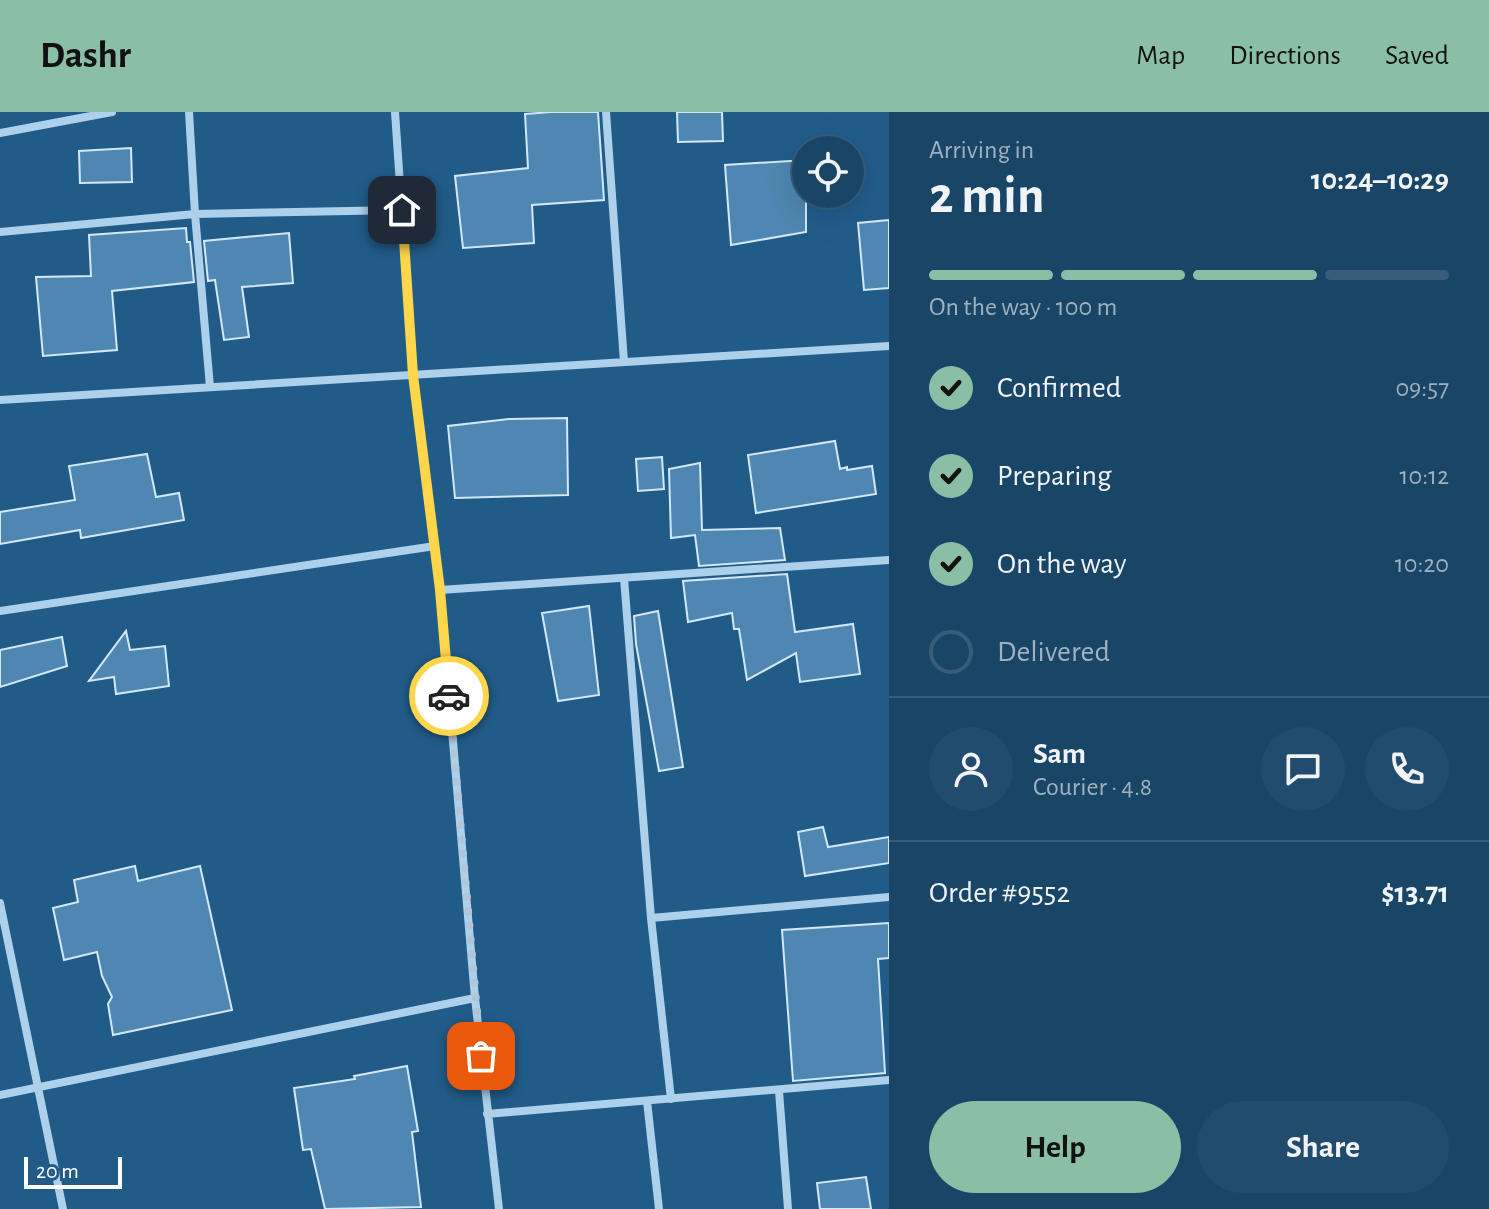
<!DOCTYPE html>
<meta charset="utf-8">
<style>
:root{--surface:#194567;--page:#224c6d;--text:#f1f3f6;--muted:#9fb1c0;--line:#375d7b;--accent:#8abfa5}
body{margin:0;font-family:"Alegreya Sans",sans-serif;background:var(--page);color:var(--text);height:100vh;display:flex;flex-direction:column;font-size:30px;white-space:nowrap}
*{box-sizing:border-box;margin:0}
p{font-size:26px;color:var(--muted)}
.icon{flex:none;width:44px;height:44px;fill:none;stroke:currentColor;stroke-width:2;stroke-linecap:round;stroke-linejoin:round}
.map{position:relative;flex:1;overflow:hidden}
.panel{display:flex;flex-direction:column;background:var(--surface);width:600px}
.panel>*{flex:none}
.controls{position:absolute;left:792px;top:24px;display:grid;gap:16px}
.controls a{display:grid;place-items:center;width:72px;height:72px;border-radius:50%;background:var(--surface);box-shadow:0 8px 32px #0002,0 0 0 2px var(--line);font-size:40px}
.scale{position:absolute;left:24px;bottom:20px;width:98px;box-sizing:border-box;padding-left:8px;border:4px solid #fff;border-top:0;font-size:22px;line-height:28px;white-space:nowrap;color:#fff;-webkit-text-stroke:6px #215c89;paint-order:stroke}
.pin{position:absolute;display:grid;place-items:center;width:68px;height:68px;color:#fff;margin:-34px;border-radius:16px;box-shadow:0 4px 12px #0006}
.courier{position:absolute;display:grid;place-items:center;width:80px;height:80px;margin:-40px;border:6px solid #ffd54a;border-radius:50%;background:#fff;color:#222;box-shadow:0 2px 10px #0007}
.overview em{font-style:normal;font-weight:700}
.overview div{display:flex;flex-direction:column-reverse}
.overview{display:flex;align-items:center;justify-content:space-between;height:136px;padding:0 40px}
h1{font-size:52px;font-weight:700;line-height:60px}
.bar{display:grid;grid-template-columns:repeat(4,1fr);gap:12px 8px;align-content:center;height:96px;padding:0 40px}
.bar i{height:10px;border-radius:6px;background:var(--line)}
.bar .on{background:var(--accent)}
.bar p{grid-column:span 4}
.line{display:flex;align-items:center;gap:20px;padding:0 40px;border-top:2px solid var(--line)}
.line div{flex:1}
.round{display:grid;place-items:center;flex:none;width:84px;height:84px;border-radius:42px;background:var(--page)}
ol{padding:0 40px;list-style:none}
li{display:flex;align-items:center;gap:24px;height:88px}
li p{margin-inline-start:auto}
li .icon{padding:8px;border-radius:50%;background:var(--accent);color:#111;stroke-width:4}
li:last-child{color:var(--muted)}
li i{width:44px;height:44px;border:4px solid var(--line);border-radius:50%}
.action{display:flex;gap:16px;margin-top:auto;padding:16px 40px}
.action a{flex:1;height:92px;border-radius:48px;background:var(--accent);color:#111;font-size:32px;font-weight:700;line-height:92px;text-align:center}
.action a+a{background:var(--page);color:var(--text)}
header{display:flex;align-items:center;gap:48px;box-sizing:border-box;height:112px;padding:0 40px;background:var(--accent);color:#111}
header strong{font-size:38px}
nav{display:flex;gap:44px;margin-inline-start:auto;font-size:28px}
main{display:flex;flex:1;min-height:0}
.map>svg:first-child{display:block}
.building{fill:#4e87b2;stroke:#d2e8f8;stroke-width:2}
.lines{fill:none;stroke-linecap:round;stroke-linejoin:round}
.minor{stroke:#add1ea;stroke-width:8}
.done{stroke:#b1c6d6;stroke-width:8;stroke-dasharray:0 14.4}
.route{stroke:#ffd54a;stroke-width:10}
</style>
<header>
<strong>Dashr</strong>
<nav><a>Map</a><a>Directions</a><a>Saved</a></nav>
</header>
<main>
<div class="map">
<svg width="889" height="1097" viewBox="0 0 889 1097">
<rect width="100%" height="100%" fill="#215c89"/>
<!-- building -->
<path class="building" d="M551,0H598L604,88L532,93L534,131L463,136L455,64L528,56L525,2Z
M677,0H722L723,29L678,30Z
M131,36L132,70L80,71L79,39Z
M806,48V120L731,133L725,53Z
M889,108V176L864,178L858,111Z
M186,116L187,130H190L194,170L112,179L117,238L43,244L36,165L91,164L89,123Z
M289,121L293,171L242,175L249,225L224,228L215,168L208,169L204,129Z
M567,306L568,383L455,386L448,314L509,307Z
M835,329L840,357L847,355V358L872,354L876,382L756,401L748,343Z
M147,342L156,385L179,381L184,408L81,426L80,418L0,432V400L75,388L69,354Z
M662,345L664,377L638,379L636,347Z
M700,351L702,418L780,416L785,448L699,454L695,423L671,426L669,357Z
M787,462L795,520L853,512L860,562L800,570L796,541L747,568L739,517H734L732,501L688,510L683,469Z
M589,494L599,583L558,589L542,501Z
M658,499L683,655L659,659L636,532L634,504Z
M126,519L130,538L165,534L169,574L116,582L114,565L89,569Z
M62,525L67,554L0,575V538Z
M823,715L828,735L889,725V751L805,764L798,720Z
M135,754L138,769L200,754L232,898L113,923L108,892L112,885L102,864L97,840L64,848L53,796L78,790L74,768Z
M889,811V846L878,847L885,961L793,969L782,818Z
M407,954L418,1019L412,1020L421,1095L325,1097L311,1037L303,1038L294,976L355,967L354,964Z
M866,1065L871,1097H820L817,1071Z"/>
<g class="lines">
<!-- minor -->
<path class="minor" d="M189,0L195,102L210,275
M395,0L413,263L440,478L475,886L499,1097
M606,0L624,250
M0,21L112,0
M0,120L195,102L402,98
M0,288L889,234
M624,466L651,806L889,785
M440,478L889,448
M0,499L435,434
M0,791L63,1097
M651,806L671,987
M779,979L788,1097
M0,983L475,886
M647,989L659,1097
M487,1002L889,968"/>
</g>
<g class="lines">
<!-- done -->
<path class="done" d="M449,584L481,944"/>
<!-- route -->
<path class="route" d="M402,98L413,263L440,478L449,584"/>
</g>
</svg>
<div class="controls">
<a><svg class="icon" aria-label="locate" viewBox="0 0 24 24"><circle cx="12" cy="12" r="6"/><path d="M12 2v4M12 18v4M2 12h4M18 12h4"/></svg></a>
</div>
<div class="scale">20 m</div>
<div class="pin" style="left:481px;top:944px;background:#ea580c"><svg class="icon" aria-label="bag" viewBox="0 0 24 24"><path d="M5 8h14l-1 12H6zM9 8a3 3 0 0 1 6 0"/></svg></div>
<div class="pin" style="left:402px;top:98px;background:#1f2937"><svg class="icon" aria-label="home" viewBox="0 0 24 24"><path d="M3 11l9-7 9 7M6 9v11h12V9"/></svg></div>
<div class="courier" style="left:449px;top:584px"><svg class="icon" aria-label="car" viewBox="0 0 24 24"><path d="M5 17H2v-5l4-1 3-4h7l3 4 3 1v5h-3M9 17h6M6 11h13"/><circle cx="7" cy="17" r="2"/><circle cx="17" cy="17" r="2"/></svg></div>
</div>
<section class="panel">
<div class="overview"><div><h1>2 min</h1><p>Arriving in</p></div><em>10:24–10:29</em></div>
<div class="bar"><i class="on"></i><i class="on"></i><i class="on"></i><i></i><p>On the way · 100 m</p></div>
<ol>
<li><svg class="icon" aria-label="check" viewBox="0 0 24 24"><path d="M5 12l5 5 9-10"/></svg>Confirmed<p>09:57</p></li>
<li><svg class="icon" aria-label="check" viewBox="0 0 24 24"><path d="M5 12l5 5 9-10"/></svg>Preparing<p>10:12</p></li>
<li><svg class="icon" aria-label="check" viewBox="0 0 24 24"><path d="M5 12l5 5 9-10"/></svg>On the way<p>10:20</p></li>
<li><i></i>Delivered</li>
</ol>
<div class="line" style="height:144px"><a class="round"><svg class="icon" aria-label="person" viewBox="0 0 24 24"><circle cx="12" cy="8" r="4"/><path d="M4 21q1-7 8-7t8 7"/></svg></a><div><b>Sam</b><p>Courier · 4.8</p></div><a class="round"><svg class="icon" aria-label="chat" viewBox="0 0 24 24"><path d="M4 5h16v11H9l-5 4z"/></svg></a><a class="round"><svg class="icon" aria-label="phone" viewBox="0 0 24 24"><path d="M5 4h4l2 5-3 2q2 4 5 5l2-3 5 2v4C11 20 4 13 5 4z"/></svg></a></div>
<div class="line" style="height:104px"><div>Order #9552</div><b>$13.71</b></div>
<div class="action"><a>Help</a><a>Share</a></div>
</section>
</main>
